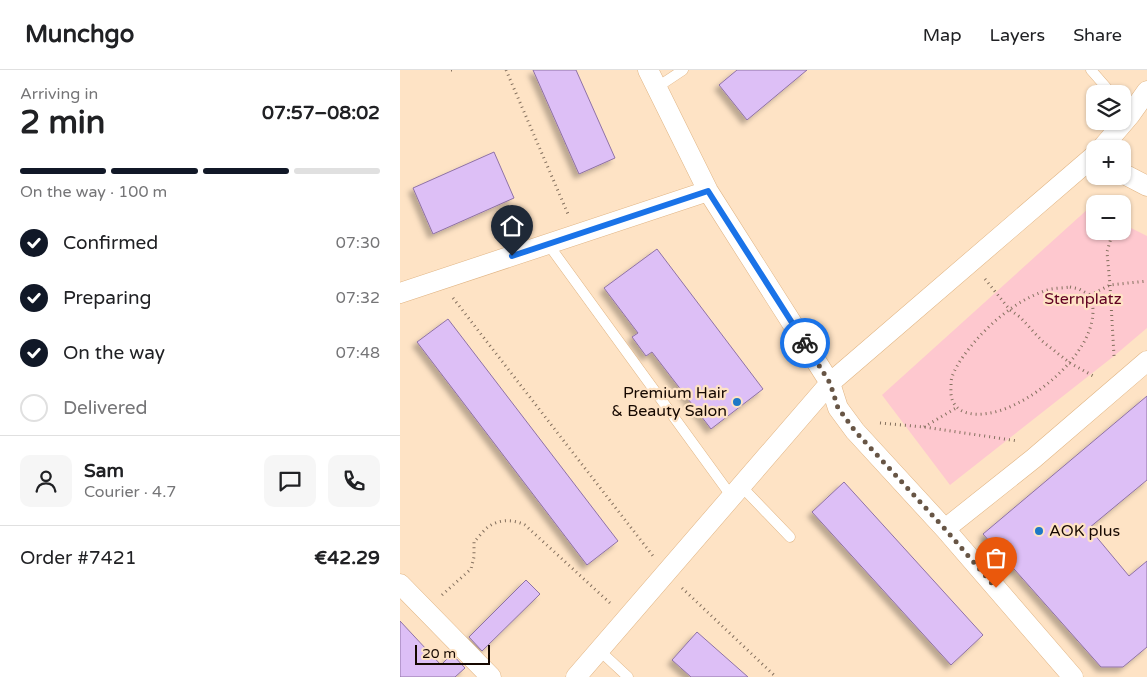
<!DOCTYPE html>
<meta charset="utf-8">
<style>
:root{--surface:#fff;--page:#f6f6f6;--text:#202124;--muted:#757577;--line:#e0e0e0;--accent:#111827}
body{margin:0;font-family:"Varela Round",sans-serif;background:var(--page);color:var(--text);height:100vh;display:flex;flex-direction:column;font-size:19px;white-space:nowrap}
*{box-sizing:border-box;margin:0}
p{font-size:16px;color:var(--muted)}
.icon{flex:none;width:28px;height:28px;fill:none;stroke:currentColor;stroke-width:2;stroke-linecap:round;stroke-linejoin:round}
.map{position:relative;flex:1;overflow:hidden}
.panel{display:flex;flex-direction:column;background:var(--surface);width:400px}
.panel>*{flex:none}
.tools{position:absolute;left:686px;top:15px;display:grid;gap:10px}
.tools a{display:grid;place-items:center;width:45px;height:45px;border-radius:10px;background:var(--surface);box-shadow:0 1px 4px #0004;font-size:25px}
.scale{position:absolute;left:15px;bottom:12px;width:75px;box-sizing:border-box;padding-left:5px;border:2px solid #160800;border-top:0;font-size:14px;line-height:18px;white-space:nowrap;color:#160800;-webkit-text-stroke:4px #fee3c5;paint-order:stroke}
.pin{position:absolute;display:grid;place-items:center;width:42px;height:42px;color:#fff;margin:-51px -21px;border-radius:50% 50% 50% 0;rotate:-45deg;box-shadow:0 0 5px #0007}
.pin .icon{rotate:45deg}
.courier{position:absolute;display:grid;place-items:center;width:50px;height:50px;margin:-25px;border:4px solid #1a73e8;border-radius:50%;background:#fff;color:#222;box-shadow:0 1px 6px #0007}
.summary em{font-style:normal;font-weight:700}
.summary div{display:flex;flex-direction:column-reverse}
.summary{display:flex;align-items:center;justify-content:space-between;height:85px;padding:0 20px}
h1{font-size:32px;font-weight:700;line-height:38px}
.bar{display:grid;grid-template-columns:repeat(4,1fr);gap:8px 5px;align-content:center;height:60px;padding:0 20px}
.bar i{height:6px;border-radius:4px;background:var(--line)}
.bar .current{background:var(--accent)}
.bar p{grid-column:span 4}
.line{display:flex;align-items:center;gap:12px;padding:0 20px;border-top:1px solid var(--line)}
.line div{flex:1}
.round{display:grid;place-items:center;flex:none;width:52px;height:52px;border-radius:10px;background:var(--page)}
ol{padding:0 20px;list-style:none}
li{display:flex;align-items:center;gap:15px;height:55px}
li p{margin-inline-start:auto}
li .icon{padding:5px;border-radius:50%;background:var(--accent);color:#fff;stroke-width:4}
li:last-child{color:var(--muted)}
li i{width:28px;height:28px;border:2px solid var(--line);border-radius:50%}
header{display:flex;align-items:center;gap:30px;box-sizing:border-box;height:70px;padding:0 25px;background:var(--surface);border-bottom:1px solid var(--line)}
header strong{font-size:24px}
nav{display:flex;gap:28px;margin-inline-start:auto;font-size:18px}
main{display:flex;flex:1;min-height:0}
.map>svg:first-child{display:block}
.green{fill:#fec8cf}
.building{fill:#ddbff6;stroke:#8f72a5;filter:url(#shadow)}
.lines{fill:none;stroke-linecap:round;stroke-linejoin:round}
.lane-casing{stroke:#e0b483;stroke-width:11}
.street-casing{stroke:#e0b483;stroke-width:21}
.path{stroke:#84705e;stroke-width:3;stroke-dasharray:1 4;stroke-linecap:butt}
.lane{stroke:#fff;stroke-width:10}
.street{stroke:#fff;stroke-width:20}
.done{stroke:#675545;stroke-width:5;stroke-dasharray:0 9}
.route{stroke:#1a73e8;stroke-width:6}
.poi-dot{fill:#1e78c6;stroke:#fee3c5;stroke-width:2}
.labels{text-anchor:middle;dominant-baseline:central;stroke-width:4.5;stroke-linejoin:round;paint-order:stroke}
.park-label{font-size:16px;fill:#600022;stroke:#fee3c5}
.poi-label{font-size:16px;fill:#160800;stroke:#fee3c5;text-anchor:end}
</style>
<header>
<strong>Munchgo</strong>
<nav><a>Map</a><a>Layers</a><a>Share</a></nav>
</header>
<main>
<section class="panel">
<div class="summary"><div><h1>2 min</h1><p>Arriving in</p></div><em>07:57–08:02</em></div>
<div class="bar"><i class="current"></i><i class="current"></i><i class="current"></i><i></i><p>On the way · 100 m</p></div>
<ol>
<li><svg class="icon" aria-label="check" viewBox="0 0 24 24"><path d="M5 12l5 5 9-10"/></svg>Confirmed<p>07:30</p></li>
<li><svg class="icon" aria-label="check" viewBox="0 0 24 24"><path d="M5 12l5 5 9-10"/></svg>Preparing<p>07:32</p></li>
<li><svg class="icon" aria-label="check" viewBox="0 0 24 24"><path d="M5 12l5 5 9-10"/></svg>On the way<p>07:48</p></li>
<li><i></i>Delivered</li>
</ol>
<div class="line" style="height:90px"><a class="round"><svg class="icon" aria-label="person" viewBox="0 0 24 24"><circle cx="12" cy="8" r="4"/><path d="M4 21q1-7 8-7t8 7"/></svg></a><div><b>Sam</b><p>Courier · 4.7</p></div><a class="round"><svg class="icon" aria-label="chat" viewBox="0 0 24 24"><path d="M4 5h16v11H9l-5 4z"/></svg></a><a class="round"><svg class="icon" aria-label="phone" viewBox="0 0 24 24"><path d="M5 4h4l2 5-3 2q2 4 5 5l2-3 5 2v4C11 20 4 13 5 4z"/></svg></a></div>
<div class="line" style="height:65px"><div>Order #7421</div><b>€42.29</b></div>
</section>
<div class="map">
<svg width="747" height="607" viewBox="0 0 747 607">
<defs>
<filter id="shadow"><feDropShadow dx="-4.5" dy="4.5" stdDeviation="2.5" flood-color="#0004"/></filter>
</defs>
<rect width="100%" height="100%" fill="#fee3c5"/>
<!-- green -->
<path class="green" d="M689,138L695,141V161H722L723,154L747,166V258L714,286L550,415L482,325Z"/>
<!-- building -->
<path class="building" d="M133,0H176L215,88L179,104Z
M337,0H407L347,50L319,15Z
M94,82L114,128L33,164L13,118Z
M257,179L363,319L311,359L252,282L246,286L232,267L238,263L204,218Z
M48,249L218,471L187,495L17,272Z
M747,326V410L689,458L729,506L747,491V577L723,597H701L583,464Z
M444,412L583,565L551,595L412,442Z
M126,510L140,524L82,581L69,567Z
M0,551L41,595L52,584L65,598L55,607H0Z
M297,562L348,607H291L272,590Z"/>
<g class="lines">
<!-- lane casing -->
<g class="lane-casing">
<path id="lane" d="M691,0L712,24
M256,18L283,0
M148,174L332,427
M341,416L390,467
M199,580L228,607"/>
</g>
<!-- street casing -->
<g class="street-casing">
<path id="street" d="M248,0L308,121L430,313L438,338L455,361L545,459L673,607
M701,79L730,45L747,21
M722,103L747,116
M0,223L308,121
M545,459L633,389L747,291
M0,514L91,607
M176,607L430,313L695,85"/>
</g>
<!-- path -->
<path class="path" d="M51,0H52
M106,0L168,144
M713,161L707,182L710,215L714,286L715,289
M585,209L610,240L620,247L642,271L670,293L695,307
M670,217L679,219L690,225C709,273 633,336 590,343C570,347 549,342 551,318C551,314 551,310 552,307C557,293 567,281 577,269C597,247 622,227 651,219C657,218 664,218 670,217Z
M690,225L710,215L747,211
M53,228L253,486
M480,353L524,357L618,371
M524,357L556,338
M282,518L376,607
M42,525L71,499L74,487V472C78,468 83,461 88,457C99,449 113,449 125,455L210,533"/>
<!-- lane -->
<use href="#lane" class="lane"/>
<!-- street -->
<use href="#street" class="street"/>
</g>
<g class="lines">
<!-- done -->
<path class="done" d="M405,273L430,313L438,338L455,361L545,459L596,518"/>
<!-- route -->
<path class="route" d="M112,186L308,121L405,273"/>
</g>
<!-- markers -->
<g class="poi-dot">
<circle cx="337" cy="332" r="5"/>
<circle cx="639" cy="461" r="5"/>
</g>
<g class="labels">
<!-- park labels -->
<g class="park-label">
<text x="683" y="229">Sternplatz</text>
</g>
<!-- poi labels -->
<g class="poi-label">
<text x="327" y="323">Premium Hair<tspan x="327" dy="18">&amp; Beauty Salon</tspan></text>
<text x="649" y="461" text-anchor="start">AOK plus</text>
</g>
</g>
</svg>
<div class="tools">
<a><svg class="icon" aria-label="layers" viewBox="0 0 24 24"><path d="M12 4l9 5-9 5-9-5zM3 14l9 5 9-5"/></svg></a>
<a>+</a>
<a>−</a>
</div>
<div class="scale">20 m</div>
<div class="pin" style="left:596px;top:518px;background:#ea580c"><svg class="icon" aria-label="bag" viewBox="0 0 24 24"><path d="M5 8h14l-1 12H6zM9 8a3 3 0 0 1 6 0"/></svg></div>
<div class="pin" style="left:112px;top:186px;background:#1f2937"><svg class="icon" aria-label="home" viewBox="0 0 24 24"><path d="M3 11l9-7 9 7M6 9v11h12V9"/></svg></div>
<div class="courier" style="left:405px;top:273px"><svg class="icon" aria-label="bike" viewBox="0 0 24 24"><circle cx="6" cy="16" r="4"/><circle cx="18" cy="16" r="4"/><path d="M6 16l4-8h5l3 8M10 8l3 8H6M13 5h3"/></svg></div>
</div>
</main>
